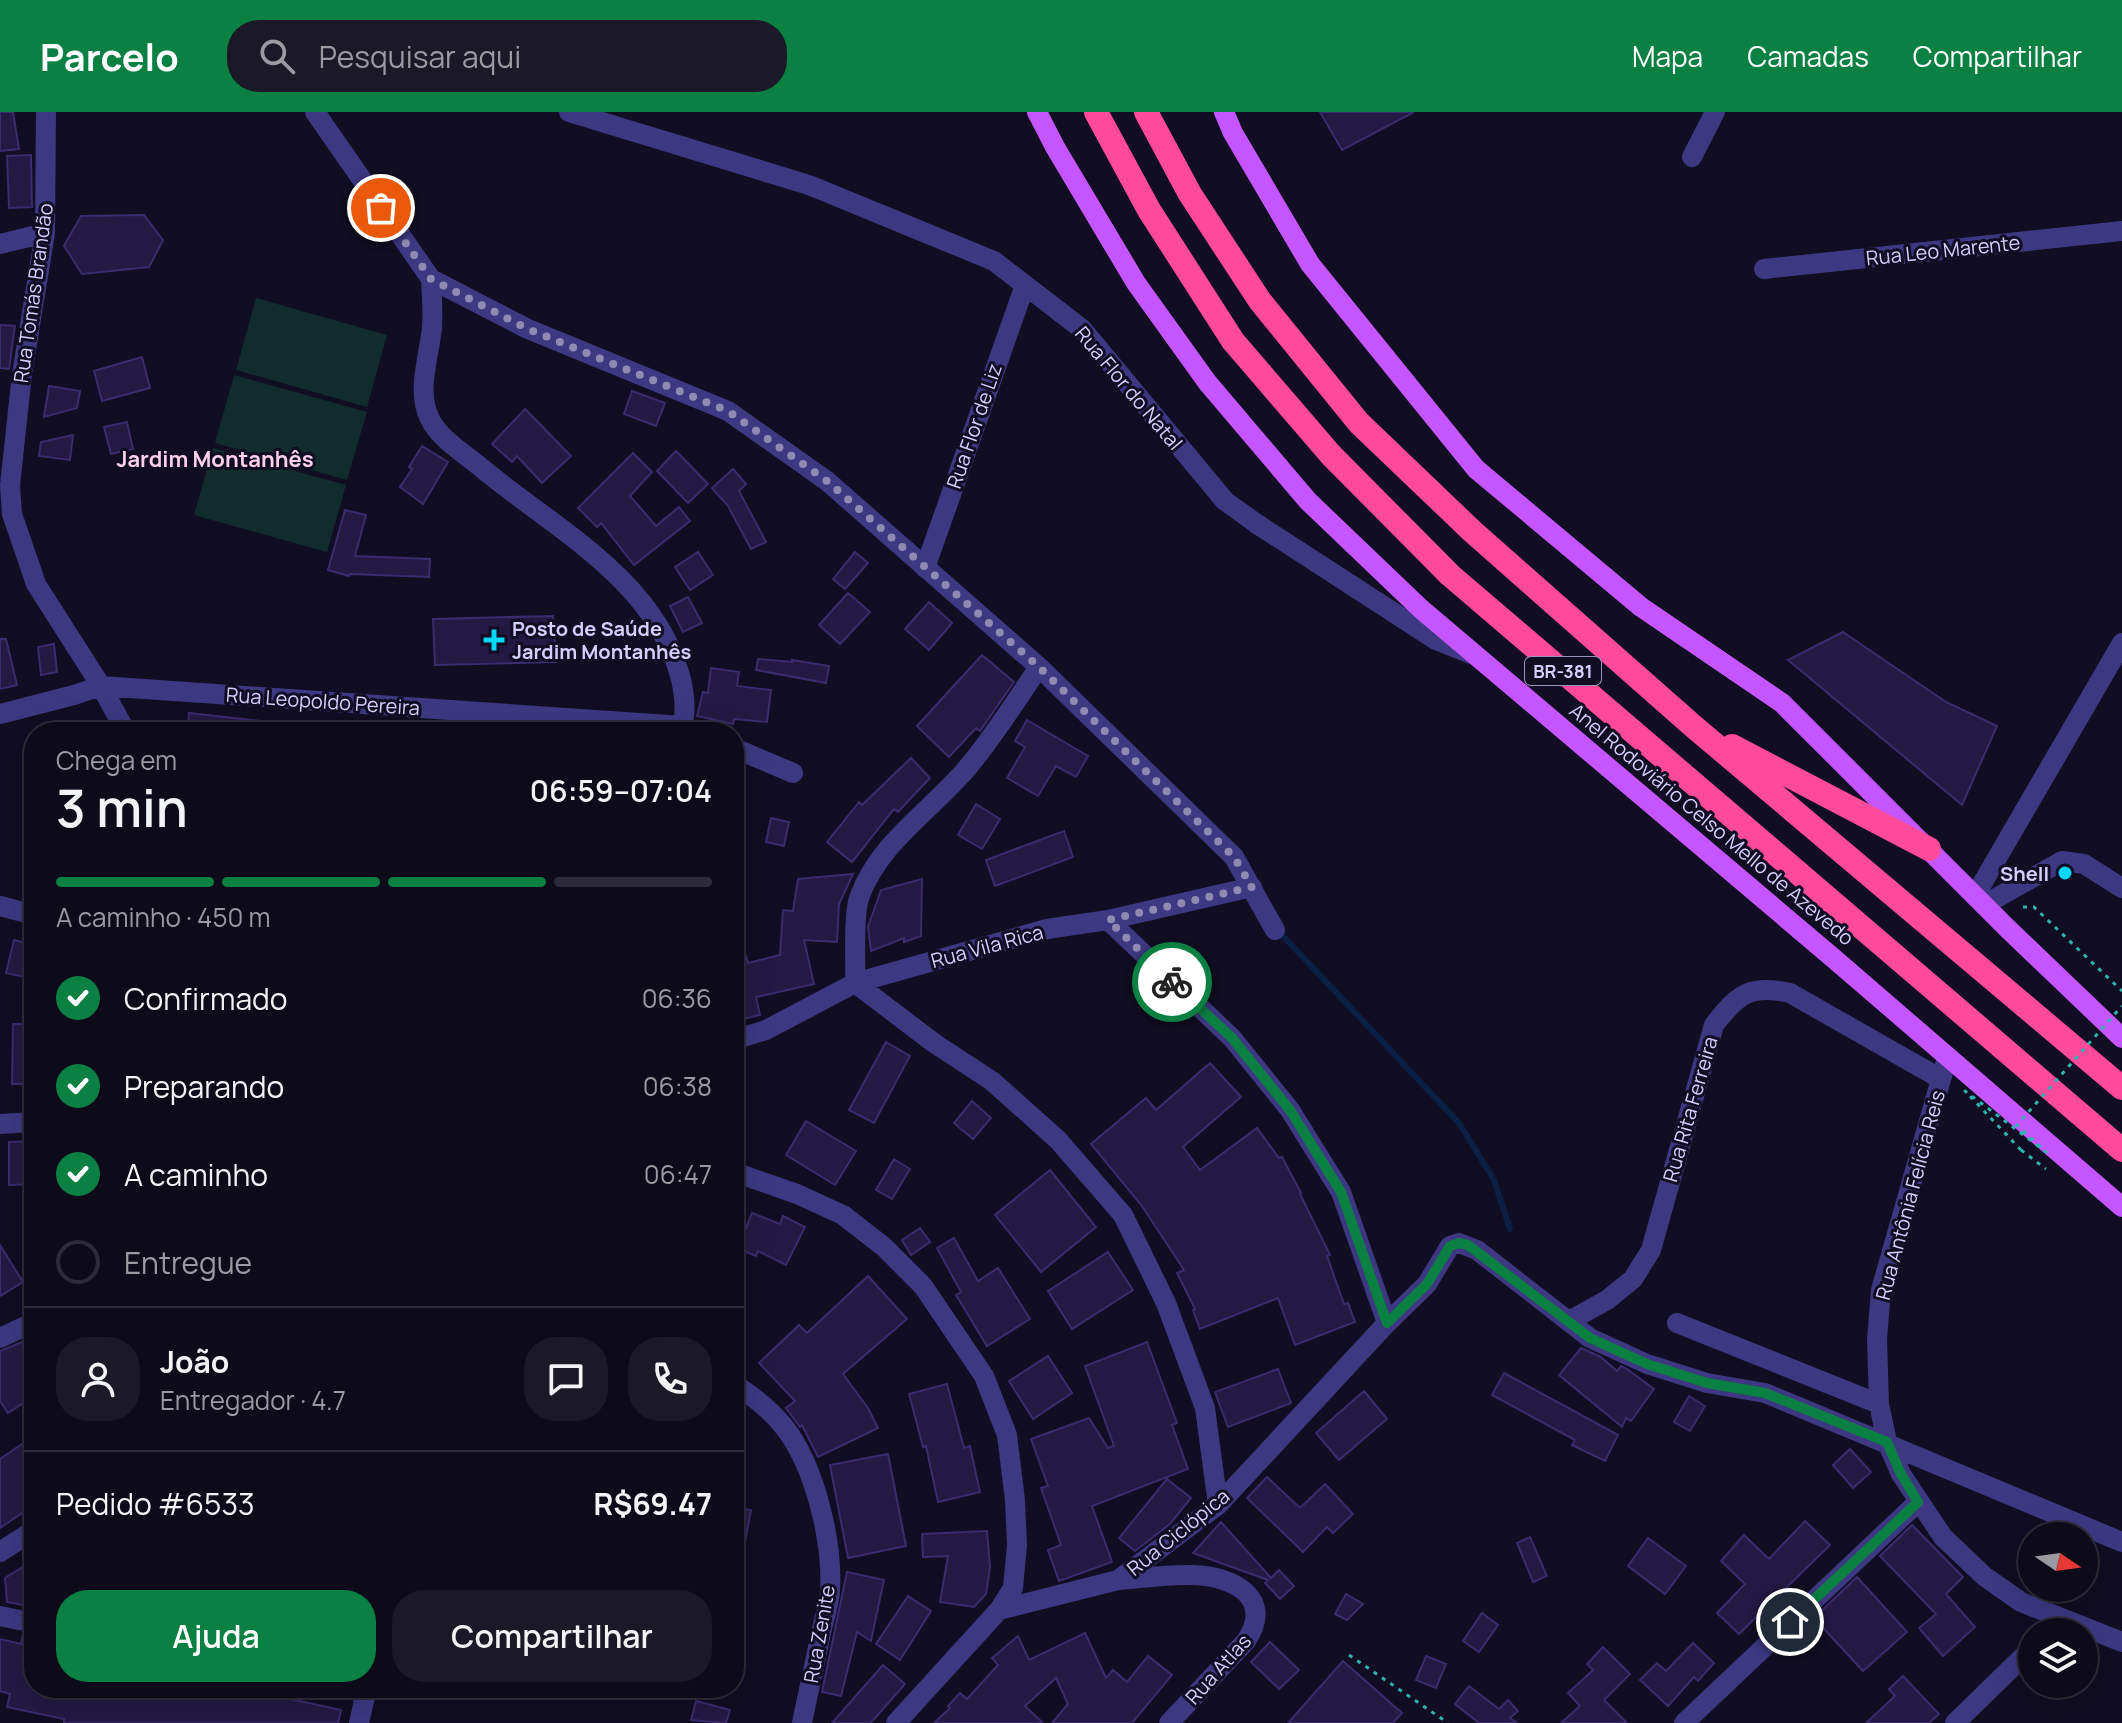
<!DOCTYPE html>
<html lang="pt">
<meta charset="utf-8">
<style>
:root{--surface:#0d0a1a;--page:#1b1827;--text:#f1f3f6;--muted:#9a9aa2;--line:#2d2b39;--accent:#0b8043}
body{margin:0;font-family:Manrope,sans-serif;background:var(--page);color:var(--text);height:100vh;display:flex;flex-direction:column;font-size:30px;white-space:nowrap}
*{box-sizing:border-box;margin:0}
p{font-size:26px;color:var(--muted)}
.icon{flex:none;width:44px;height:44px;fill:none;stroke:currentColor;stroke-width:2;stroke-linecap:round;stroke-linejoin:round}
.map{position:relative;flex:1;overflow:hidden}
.drawer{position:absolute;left:24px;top:610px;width:720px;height:976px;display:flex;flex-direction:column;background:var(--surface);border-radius:32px;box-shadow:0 8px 32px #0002,0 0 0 2px var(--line)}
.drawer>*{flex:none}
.needle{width:52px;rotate:103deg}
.controls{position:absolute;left:2018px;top:1410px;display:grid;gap:16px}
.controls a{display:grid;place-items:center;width:80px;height:80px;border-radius:50%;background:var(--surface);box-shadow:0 8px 32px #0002,0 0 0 2px var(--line);font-size:40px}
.pin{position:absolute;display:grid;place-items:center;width:68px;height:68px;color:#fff;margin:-34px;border:4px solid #fff;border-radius:50%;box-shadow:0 2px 8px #0007}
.courier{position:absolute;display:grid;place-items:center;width:80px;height:80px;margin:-40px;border:6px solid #0b8043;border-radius:50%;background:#fff;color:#222;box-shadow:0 2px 10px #0007}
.headline em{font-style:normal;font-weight:600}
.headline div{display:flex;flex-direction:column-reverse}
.headline{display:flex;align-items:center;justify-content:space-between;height:136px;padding:0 32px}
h1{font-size:52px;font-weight:600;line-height:60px}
.bar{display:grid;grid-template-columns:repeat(4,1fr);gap:12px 8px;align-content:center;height:96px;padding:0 32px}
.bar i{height:10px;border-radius:6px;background:var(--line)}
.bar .selected{background:var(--accent)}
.bar p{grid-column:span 4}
.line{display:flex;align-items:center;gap:20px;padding:0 32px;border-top:2px solid var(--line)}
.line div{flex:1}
.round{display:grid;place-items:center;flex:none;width:84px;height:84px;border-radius:32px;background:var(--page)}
ol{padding:0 32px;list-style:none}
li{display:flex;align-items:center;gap:24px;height:88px}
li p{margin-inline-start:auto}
li .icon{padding:8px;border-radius:50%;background:var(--accent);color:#fff;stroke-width:4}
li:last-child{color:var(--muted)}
li i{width:44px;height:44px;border:4px solid var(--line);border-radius:50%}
.button{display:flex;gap:16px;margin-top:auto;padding:16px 32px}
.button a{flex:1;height:92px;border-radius:32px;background:var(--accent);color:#fff;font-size:32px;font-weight:600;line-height:92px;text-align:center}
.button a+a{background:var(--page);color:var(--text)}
header{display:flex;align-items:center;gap:48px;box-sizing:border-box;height:112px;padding:0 40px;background:var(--accent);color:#fff}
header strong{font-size:38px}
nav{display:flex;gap:44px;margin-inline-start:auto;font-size:28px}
.search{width:560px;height:72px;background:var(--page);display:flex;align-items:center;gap:20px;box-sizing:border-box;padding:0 28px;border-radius:32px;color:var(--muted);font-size:30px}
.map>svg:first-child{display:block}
.green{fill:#102c2c}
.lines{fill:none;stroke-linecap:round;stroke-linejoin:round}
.stream{stroke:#0b1e43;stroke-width:6}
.building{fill:#231943;stroke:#3b2b6f;stroke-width:2}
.path{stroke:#2db4b0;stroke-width:3;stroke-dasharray:4 6;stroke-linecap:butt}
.minor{stroke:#3d3881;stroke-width:20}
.major{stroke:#c555ff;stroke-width:20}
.highway{stroke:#ff499a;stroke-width:24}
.path-bridge{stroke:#2db4b0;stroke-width:3;stroke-dasharray:4 6;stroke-linecap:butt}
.done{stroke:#908ab2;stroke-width:8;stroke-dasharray:0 14.4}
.route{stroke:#0b8043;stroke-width:10}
.poi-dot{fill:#00d7f9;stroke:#110d22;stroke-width:3}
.labels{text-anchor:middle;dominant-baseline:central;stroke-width:6;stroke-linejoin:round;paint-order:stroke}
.shield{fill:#110d22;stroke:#9a94bd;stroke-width:2}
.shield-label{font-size:18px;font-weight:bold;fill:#d5ceff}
.street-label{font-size:20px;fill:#d5ceff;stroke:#110d22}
.poi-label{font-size:20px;font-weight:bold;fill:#d5ceff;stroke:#110d22;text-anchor:start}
.neighbourhood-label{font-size:22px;font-weight:bold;fill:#ffd0ec;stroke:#110d22}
</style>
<header>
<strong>Parcelo</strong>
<div class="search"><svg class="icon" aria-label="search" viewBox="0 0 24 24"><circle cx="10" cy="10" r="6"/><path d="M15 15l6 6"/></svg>Pesquisar aqui</div>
<nav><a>Mapa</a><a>Camadas</a><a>Compartilhar</a></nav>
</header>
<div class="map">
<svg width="2122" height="1611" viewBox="0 0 2122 1611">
<rect width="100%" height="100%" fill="#110d22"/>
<!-- green -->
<path class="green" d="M256,186L387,223L367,295L236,258Z
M234,263L367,300L347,368L215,331Z
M213,336L346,373L327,440L194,403Z"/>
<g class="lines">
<!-- stream -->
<path class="stream" d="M1283,824L1459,1011L1494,1068L1510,1117"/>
</g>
<!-- building -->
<path class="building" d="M0,0H13L19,37L0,39Z
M1320,0H1414L1342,38Z
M31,43L32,95L9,96L7,44Z
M144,103L163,128L149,155L82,162L64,134L81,104Z
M0,213L15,214L9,257L0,256Z
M142,245L150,276L102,289L94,259Z
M49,274L80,279L77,296L44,305Z
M632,279L665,291L656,314L624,302Z
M525,297L571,344L542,371L517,344L512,350L492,332Z
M127,310L133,337L111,342L104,315Z
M73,323L70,348L39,344L41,330Z
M422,334L448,350L423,392L400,375L412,357L409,355Z
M676,339L708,372L688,391L657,359Z
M633,341L652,360L630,384L656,414L679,395L690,409L634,453L601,411L597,415L578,396Z
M733,357L746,372L739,379L766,430L751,437L728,394L712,376Z
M345,398L366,403L355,444L430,447L429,465L350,462L349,464L328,458Z
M698,440L713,463L690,478L675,455Z
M855,440L868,451L845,477L833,467Z
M848,481L870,500L840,532L819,513Z
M688,485L702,511L683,520L670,494Z
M929,490L952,511L929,538L905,517Z
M553,504L556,550L435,553L433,507Z
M1843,520L1946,590L1997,614L1962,693L1788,548Z
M0,527H6L17,573L0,577Z
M54,532L57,560L41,563L38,535Z
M982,543L1014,570L980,619L976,616L949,645L917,614Z
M758,547L792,550V548L829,554L826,571L756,558Z
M711,556L739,560L737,574L771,578L767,610L734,607L733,612L697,604L703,580L708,581Z
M189,601L260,609V620H188Z
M1027,608L1088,644L1076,665L1056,654L1038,684L1007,666L1025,635L1015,629Z
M911,646L930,666L898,700L894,697L852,750L827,730L859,690L862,693Z
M976,692L1000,707L982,737L958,723Z
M771,706L789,710L784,734L766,730Z
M1064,719L1073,745L995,774L986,748Z
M853,762L839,792L837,830L804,828L814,872L756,885L760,903L734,909V847L746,844L748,851L780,843L783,798L793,799L798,767Z
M922,767L921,824L904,830V826L871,839L868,815L881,778Z
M14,828L34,833V867L6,861Z
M13,912H34V972H12Z
M886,930L910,944L874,1011L849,998Z
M1210,951L1241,985L1183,1035L1200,1058L1257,1016L1279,1046L1282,1045L1301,1081L1300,1082L1330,1143L1327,1144L1344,1192L1348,1191L1355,1210L1295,1233L1278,1186L1200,1217L1193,1198L1195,1197L1177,1161L1184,1158L1142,1094L1091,1032L1146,986L1156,998Z
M972,989L991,1006L973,1027L954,1011Z
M806,1009L856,1039L835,1073L786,1043Z
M34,1029V1072L9,1073V1030Z
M894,1047L910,1057L892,1087L876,1078Z
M1050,1058L1096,1115L1041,1160L995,1103Z
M752,1101L780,1112L783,1104L805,1115L786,1153L758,1139L756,1144L738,1137Z
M920,1116L930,1130L911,1143L902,1128Z
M954,1126L978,1169L998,1156L1030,1207L987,1234L956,1183L961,1180L937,1136Z
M0,1133L23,1170L0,1184Z
M1108,1140L1133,1178L1072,1217L1048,1179Z
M868,1164L907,1207L843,1262L868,1296L878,1316L818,1345L802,1313L800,1315L786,1296L795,1289L759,1251L799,1213L807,1221Z
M22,1230L34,1249V1284L8,1301L0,1289V1239Z
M1147,1230L1177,1311L1172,1313L1188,1357L1092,1394L1112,1450L1059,1469L1048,1438L1061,1433L1041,1376L1048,1374L1031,1327L1089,1306L1108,1336L1114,1334L1085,1254Z
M1581,1236L1601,1245L1617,1259L1621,1254L1627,1257L1654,1277L1631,1309L1626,1306L1622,1315L1559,1263Z
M1048,1244L1072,1281L1033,1307L1009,1269Z
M1278,1257L1291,1291L1228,1315L1215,1280Z
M1504,1261L1618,1323L1605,1349L1572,1333L1575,1328L1492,1283Z
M947,1272L964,1336L970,1334L980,1380L938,1390L926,1334L923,1335L909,1282Z
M1364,1279L1387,1307L1339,1348L1316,1321Z
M1689,1284L1705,1294L1690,1319L1674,1310Z
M34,1324V1393L0,1416V1347Z
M1850,1337L1871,1360L1853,1376L1833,1353Z
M888,1342L906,1434L848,1446L830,1353Z
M1267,1365L1300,1396L1325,1372L1353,1402L1333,1421L1327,1415L1303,1440L1247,1386Z
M1167,1367L1191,1386L1170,1412L1135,1439L1119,1426Z
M734,1395L751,1398L741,1451L734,1450Z
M1805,1409L1830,1433L1739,1522L1717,1501L1745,1472L1721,1449L1744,1423L1769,1447Z
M1221,1410L1271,1466L1279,1458L1294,1474L1280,1487L1265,1471L1268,1468L1193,1441Z
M1912,1413L1963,1465L1946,1482L1975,1515L1943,1544L1919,1516L1936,1502L1880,1444Z
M987,1419L990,1455L986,1482L974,1495L940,1490L948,1444L923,1445L922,1422Z
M1530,1425L1547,1464L1533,1470L1517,1431Z
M1648,1426L1686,1454L1665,1482L1628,1454Z
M34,1448V1495L7,1490L5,1466Z
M847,1460L884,1468L871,1529L857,1520L841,1584L822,1580Z
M1857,1465L1907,1520L1863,1559L1814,1506Z
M1346,1482L1363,1492L1347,1508L1335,1502Z
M908,1484L931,1499L900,1548L876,1532Z
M1482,1501L1498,1513L1479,1540L1463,1529Z
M1085,1521L1106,1566L1113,1558L1127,1570L1148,1544L1172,1563L1132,1611H1052L1068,1592L1056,1566L1025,1594L1043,1611H934L950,1596L948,1594L960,1581L967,1587L998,1553L992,1546L1018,1524L1029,1548Z
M23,1522L34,1524V1576H240L341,1598L338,1611H64V1607L7,1595L10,1582L0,1579V1527L21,1532Z
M1270,1530L1299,1558L1279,1577L1251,1550Z
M1693,1531L1714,1551L1698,1569L1694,1565L1668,1594L1640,1568L1657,1551L1666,1559Z
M1603,1535L1630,1562L1604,1588L1627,1611H1561L1580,1594L1568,1581L1593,1558L1587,1552Z
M1426,1544L1446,1552L1436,1576L1416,1568Z
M1343,1549L1402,1601L1393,1611H1288Z
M883,1553L905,1572L876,1605L870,1611H832Z
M1903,1564L1939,1602L1929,1611H1866L1895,1584L1889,1577Z
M1469,1574L1499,1597L1508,1588L1518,1599L1510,1606L1517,1611H1479L1455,1592Z
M696,1589L730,1598L726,1611L691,1608Z"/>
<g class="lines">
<!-- path -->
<path class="path" d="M2023,795H2034L2122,879
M2021,1038L2046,1057
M1349,1543L1448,1611"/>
<!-- minor -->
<path class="minor" d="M46,0L45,121L22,262L10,373L12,402L36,472L101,574L126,620
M315,0L431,167L528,217L728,299L827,369L1039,555L1234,745L1275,818
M569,0L809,73L994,149L1082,217L1225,389L1257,412L1436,528L1471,542
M1692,45L1715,0
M0,132L45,121
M1764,157L2122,119
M431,167C432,184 433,200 432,216C429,244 416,281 430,307C439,326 462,340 478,353C550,414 651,464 679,560C684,577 688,603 680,620
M925,456L1025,173
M1039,555C1016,589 994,624 968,655C931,699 879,730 859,786C853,805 856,849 855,871L934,931L992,969L1058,1028L1123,1103L1166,1191L1205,1296L1218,1393
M0,602L74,583L101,574L683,614L696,620
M734,636L793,661
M1975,784L2122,531
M1984,793L2062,749L2084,752L2122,776
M0,794L34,803
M1108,808L1232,926L1290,998L1341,1080L1387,1211
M734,928L766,918L855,871L1047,817L1108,808L1252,775
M1947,946L1881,1178L1877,1227L1879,1292L1887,1330L1901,1362L1943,1425L1984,1464L2021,1490L2122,1530
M0,1012L34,1010
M734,1060L797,1082L843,1103L884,1135L923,1174L984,1264L1007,1323L1015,1388L1017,1433L1013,1476L999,1498L896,1611
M1569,1209L1607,1188L1633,1167L1651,1138L1714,913C1738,882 1750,872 1790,881L1941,967
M1677,1211L1879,1292
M0,1226L34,1210
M734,1272C753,1284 771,1298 785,1316C815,1355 833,1430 830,1479C829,1493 824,1507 821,1521C815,1551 808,1581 802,1611
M0,1440L34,1418
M1118,1468C1143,1466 1168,1462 1193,1463C1233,1464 1275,1486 1246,1529L1169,1611
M999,1498L1118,1468L1218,1393L1387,1211L1427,1172L1450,1134L1459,1131L1477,1138L1590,1226L1647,1252L1707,1271L1765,1281L2122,1430
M0,1504L34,1511
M342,1576L366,1581
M359,1611L367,1576
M1684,1611L1918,1390
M1955,1611L2032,1536"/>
<!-- major -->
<path class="major" d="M1037,0L1055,35L1136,171L1207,270L1308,389L1421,497L1832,845L2122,1095
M1224,0L1233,21L1310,152L1476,357L1641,495L1782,591L2007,816L2122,926"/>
<!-- highway -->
<path class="highway" d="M1096,0L1149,98L1233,229L1331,343L1450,463L2122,1038
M1146,0L1190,82L1260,189L1359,311L1472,419L1693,614L2122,976
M1732,634L1929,737"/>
<!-- path-bridge -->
<path class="path-bridge" d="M2021,1038L1965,979L2046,1040L2017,1013L2122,894"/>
</g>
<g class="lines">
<!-- done -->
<path class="done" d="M381,96L431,167L528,217L728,299L827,369L1039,555L1234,745L1252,775L1108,808L1172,870"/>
<!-- route -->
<path class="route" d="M1172,870L1232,926L1290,998L1341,1080L1387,1211L1427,1172L1450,1134L1459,1131L1468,1133L1590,1226L1647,1252L1707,1271L1765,1281L1887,1330L1901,1362L1918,1390L1790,1510"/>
</g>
<!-- markers -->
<g class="poi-dot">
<path d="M490 516h8v8h8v8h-8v8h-8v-8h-8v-8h8z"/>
<circle cx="2065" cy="761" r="8"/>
</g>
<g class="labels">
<!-- shield labels -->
<rect class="shield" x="1525" y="545" width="76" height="28" rx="6"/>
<g class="shield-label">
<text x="1563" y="559">BR-381</text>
</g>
<!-- street labels -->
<g class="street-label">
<text transform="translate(1943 138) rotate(-6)">Rua Leo Marente</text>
<text transform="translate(33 181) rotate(-82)">Rua Tomás Brandão</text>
<text transform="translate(1129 276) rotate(50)">Rua Flor do Natal</text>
<text transform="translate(974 314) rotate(-71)">Rua Flor de Liz</text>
<text transform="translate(323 589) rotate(4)">Rua Leopoldo Pereira</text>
<text transform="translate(1712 712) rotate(40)">Anel Rodoviário Celso Mello de Azevedo</text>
<text transform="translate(987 834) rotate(-15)">Rua Vila Rica</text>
<text transform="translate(1690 997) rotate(-74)">Rua Rita Ferreira</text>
<text transform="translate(1910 1083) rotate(-75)">Rua Antônia Felícia Reis</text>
<text transform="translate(1178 1420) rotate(-39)">Rua Ciclópica</text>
<text transform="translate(819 1522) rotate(-80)">Rua Zenite</text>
<text transform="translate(1218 1557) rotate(-48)">Rua Atlas</text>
</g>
<!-- poi labels -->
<g class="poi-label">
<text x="512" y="516">Posto de Saúde<tspan x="512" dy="23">Jardim Montanhês</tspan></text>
<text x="2049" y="761" text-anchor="end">Shell</text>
</g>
<!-- neighbourhood labels -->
<g class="neighbourhood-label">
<text x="215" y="347">Jardim Montanhês</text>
</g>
</g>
</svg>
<div class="controls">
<a><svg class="needle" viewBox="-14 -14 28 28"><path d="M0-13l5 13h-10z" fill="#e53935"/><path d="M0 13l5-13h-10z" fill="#9a9aa2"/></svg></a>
<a><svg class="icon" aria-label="layers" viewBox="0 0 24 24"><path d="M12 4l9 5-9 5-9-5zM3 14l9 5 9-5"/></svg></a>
</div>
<div class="pin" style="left:381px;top:96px;background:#ea580c"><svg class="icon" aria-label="bag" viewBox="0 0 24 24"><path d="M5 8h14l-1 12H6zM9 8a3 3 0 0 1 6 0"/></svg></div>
<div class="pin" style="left:1790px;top:1510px;background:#1f2937"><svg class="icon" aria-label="home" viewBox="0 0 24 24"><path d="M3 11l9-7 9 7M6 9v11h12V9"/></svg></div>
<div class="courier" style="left:1172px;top:870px"><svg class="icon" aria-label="bike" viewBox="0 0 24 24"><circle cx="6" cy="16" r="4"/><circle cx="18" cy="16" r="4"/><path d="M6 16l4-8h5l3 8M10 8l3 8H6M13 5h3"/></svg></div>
<section class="drawer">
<div class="headline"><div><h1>3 min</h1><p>Chega em</p></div><em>06:59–07:04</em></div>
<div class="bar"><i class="selected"></i><i class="selected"></i><i class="selected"></i><i></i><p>A caminho · 450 m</p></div>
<ol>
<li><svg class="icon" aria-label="check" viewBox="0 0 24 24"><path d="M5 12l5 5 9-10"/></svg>Confirmado<p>06:36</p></li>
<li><svg class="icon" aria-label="check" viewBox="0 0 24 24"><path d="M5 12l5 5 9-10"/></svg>Preparando<p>06:38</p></li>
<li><svg class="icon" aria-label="check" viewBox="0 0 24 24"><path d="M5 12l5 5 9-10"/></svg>A caminho<p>06:47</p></li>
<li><i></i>Entregue</li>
</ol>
<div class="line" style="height:144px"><a class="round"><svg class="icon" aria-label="person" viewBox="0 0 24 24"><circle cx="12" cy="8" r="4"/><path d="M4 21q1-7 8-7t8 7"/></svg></a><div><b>João</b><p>Entregador · 4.7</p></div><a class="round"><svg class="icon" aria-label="chat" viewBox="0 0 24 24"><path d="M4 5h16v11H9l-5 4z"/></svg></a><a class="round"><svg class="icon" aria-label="phone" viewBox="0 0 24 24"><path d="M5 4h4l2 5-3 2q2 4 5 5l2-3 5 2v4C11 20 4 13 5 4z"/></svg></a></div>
<div class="line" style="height:104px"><div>Pedido #6533</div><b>R$69.47</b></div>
<div class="button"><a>Ajuda</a><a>Compartilhar</a></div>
</section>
</div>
